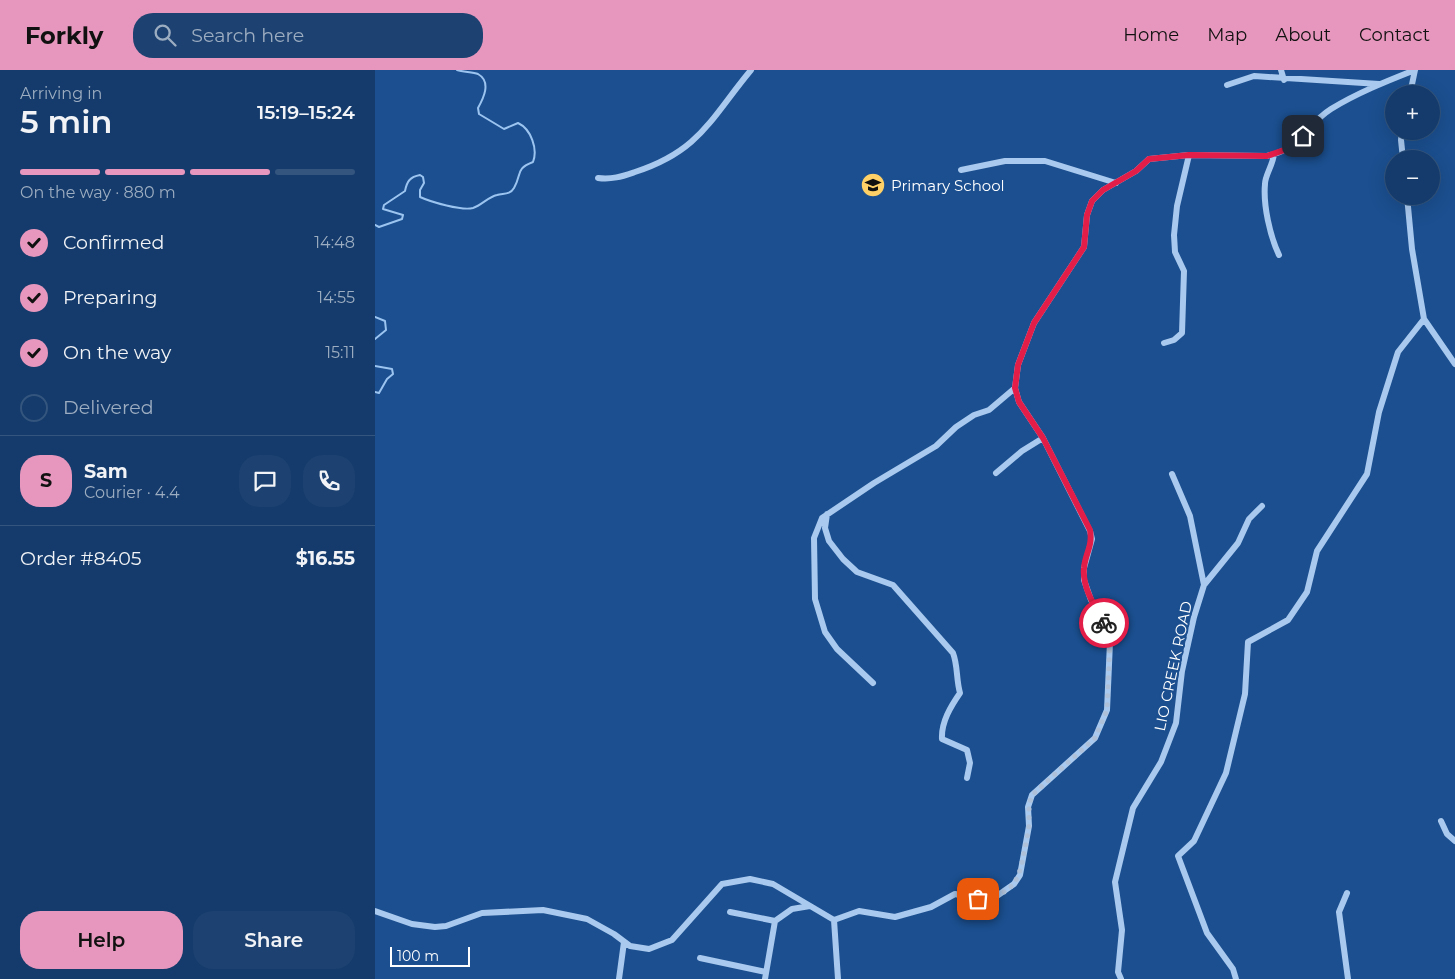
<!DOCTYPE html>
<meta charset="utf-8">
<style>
:root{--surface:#143b6b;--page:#1d4271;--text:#f1f3f6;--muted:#9dadc1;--line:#33557e;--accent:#e797bd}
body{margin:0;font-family:Montserrat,sans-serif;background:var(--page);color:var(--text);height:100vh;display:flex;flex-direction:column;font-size:19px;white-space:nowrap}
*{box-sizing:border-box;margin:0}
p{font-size:16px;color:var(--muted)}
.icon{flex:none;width:28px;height:28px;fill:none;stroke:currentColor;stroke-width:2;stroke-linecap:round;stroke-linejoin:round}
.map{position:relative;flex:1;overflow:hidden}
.drawer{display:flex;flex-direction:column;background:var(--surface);width:375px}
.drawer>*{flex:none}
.tools{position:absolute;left:1010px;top:15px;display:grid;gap:10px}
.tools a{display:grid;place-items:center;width:55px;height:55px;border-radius:50%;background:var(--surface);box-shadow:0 5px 20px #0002,0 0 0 1px var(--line);font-size:25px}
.scale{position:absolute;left:15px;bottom:12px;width:80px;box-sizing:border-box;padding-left:5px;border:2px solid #fff;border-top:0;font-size:14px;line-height:18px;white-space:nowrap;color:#fff;-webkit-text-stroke:4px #1b4f8f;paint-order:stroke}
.pin{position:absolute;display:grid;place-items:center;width:42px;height:42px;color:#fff;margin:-21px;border-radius:10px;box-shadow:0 2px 8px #0006}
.courier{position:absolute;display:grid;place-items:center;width:50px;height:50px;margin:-25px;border:4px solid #e11d48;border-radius:50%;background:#fff;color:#222;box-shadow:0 1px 6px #0007}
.head em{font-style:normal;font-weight:600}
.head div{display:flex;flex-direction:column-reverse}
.head{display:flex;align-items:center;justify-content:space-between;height:85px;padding:0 20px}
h1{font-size:32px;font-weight:600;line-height:38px}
.bar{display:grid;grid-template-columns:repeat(4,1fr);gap:8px 5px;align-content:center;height:60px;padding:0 20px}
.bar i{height:6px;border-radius:4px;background:var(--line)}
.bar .selected{background:var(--accent)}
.bar p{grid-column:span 4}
.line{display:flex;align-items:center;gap:12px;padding:0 20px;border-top:1px solid var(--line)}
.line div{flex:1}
.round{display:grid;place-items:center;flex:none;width:52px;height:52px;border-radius:20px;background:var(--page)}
ol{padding:0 20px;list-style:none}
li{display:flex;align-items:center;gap:15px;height:55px}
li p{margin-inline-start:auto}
li .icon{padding:5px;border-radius:50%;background:var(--accent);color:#111;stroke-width:4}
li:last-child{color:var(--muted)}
li i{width:28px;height:28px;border:2px solid var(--line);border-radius:50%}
.cta{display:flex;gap:10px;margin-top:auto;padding:10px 20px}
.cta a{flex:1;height:58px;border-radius:20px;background:var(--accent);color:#111;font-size:20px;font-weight:600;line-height:58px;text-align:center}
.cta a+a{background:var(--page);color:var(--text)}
header{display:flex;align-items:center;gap:30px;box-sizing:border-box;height:70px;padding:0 25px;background:var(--accent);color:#111}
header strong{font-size:24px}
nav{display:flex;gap:28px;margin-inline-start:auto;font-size:18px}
.search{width:350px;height:45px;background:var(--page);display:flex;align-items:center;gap:12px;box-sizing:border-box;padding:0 18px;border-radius:20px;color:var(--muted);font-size:19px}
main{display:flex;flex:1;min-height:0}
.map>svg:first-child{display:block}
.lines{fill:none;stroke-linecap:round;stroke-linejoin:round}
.stream{stroke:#9cc4f0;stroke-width:2}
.minor{stroke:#a9c9ee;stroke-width:6}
.done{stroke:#afc1d8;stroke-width:5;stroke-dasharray:0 9}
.route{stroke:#e11d48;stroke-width:6}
.labels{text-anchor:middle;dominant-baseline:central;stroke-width:4;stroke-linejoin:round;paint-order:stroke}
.poi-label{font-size:15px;fill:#fff;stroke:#1b4f8f;text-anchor:start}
.street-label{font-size:15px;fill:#fff;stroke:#1b4f8f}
</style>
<header>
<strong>Forkly</strong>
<div class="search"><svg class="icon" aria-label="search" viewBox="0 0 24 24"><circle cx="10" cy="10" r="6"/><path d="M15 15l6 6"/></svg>Search here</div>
<nav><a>Home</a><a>Map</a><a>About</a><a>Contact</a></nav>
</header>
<main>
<section class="drawer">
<div class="head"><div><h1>5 min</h1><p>Arriving in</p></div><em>15:19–15:24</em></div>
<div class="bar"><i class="selected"></i><i class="selected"></i><i class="selected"></i><i></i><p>On the way · 880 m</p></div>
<ol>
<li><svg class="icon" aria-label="check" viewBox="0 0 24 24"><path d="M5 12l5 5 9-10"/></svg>Confirmed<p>14:48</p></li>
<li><svg class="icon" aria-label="check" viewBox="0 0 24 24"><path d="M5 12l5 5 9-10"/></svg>Preparing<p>14:55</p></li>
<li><svg class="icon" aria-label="check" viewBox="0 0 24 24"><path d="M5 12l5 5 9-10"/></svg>On the way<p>15:11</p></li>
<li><i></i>Delivered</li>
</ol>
<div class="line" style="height:90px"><b class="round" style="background:var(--accent);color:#111">S</b><div><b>Sam</b><p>Courier · 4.4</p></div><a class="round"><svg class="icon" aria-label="chat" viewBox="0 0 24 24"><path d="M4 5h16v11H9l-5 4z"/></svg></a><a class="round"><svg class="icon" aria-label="phone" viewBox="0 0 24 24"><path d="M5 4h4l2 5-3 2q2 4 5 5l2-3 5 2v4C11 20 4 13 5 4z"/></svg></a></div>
<div class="line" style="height:65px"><div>Order #8405</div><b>$16.55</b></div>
<div class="cta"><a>Help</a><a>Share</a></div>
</section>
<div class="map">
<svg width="1080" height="909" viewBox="0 0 1080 909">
<rect width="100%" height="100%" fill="#1b4f8f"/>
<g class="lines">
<!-- stream -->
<path class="stream" d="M0,155L4,157L27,149L28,145L8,139L9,135L30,121C32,111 35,107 45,105L48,107L49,113L45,120V127C56,132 87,141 98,138C107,135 113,127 122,125C128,123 135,125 139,118C147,104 140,99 158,92C163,79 156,59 143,53L129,59L104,44L103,38C108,29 117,12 103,4C98,2 88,2 82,0
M0,247L10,251L11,260L0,269
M0,296L17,299L18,304L12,309L4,323L0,322"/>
<!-- minor -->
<path class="minor" d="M906,0L909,10
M852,15L879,6L1004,14
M1035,24L1040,0
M1027,61L1026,70L1028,89
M899,84C898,95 890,105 890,114C888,135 895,166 904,185
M586,100L630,91H670L741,113
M223,108C237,110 248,106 260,102C325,81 336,48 376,0
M1032,126L1037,179L1049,249L1080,294
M789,273L799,270L807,263L809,201L800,182L799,165L802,136L814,85
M621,403L647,381L668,368
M797,404L815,446L829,515
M452,444L450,458L454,471L468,489L482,502L518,515L578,583C583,596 581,609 585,623C576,636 566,652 567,669L592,680L595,693L592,708
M498,613L462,579L450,562L440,529L439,468L447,448L499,413L561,376L581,357L599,345L614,340L640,318
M1066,751L1072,764L1080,771
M972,823L964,842L973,909
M0,841L37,854L60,857L71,856L107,843L168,840L212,849L239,864L255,876L274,879L297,870L347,814L375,809L398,814L459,850
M355,842L400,851
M459,850L484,841L520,847L556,837L580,824L603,829L619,828L639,814L645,805L654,756L653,737L657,725L720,668L732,640L735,572L732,558L716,530L709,510V498L717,469L715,461L668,368L644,332L640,318L643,295L659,253L709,177L712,145L717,131L728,120L761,101L774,89L814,85L892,86C928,78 929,56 956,39C982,23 1012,11 1040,0
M459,850L463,909
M325,888L391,902
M244,909L249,872
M390,909L400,851L417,839L435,836
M746,909L743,902L747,860L740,812L758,738L786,692L801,653L807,601L819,547L829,515L863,473L874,449L887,436
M861,909L858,899L832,863L803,786L819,771L851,703L870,624L873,572L913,550L932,522L942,481L992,404L1004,342L1023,282L1049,249"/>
</g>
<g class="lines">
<!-- done -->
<path class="done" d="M603,829C636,826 644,813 649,782C651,774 653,764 654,755C654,744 653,736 657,725L720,668L732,640L735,572L729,553"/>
<!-- route -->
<path class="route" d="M729,553C720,537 707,517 709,498C710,484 718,476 715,460L668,368L644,332L640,318L643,295L659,253L709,177L712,145L717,131L728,120L761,101L774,89L814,85L892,86L915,78L928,66"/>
</g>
<!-- icons -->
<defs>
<g id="school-disc" transform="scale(1.25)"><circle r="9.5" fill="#ffd166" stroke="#1b4f8f"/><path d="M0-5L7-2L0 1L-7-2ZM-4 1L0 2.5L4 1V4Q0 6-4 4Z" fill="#111"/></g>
</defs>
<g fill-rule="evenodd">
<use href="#school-disc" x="498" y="115"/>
</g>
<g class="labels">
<!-- poi labels -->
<g class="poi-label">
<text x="516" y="115">Primary School</text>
</g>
<!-- street labels -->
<g class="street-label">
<text transform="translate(798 596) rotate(-78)">LIO CREEK ROAD</text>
</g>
</g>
</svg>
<div class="tools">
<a>+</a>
<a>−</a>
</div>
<div class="scale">100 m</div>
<div class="pin" style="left:603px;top:829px;background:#ea580c"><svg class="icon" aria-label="bag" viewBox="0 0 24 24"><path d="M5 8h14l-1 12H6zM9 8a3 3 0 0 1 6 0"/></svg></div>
<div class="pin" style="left:928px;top:66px;background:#1f2937"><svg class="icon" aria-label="home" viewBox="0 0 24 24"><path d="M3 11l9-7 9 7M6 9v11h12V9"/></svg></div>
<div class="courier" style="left:729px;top:553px"><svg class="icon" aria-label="bike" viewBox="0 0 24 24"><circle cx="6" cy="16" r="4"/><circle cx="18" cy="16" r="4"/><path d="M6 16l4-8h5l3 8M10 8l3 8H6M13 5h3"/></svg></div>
</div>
</main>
